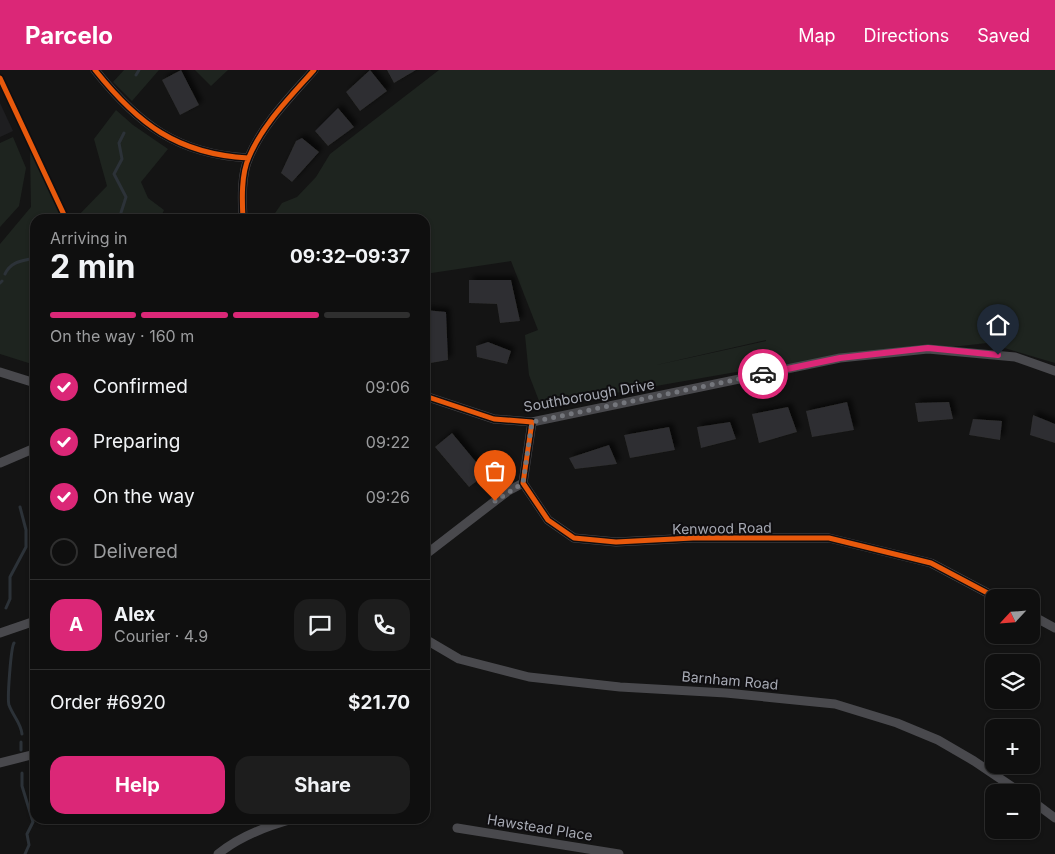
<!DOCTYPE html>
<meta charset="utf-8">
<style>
:root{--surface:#0f0f0f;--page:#1d1d1d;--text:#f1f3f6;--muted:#9b9c9e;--line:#2f2f2f;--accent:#db2777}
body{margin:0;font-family:Inter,sans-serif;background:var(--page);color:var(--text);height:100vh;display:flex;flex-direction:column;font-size:19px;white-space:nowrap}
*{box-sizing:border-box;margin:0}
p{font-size:16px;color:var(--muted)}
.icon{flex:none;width:28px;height:28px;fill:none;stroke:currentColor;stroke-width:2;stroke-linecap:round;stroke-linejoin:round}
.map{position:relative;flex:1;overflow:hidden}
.details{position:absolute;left:30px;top:144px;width:400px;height:610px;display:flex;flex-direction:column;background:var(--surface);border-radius:15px;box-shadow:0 1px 4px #0004,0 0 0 1px var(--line)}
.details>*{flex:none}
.needle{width:32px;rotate:244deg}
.tools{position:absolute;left:985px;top:519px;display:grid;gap:10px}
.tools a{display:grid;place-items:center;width:55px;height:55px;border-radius:10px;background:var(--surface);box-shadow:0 1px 4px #0004,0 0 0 1px var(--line);font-size:25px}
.pin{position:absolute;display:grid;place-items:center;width:42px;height:42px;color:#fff;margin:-51px -21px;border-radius:50% 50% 50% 0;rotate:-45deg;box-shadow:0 0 5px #0007}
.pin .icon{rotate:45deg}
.courier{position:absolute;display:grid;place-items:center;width:50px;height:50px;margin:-25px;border:4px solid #db2777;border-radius:50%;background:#fff;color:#222;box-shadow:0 1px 6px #0007}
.head em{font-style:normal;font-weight:700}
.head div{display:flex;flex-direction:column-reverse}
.head{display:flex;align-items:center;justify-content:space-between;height:85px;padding:0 20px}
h1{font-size:32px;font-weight:700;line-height:38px}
.bar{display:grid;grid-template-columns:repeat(4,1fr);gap:8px 5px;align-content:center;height:60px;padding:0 20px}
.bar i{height:6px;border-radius:4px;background:var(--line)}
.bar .current{background:var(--accent)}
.bar p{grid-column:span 4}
.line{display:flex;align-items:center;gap:12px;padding:0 20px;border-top:1px solid var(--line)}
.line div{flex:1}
.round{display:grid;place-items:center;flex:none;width:52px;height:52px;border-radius:15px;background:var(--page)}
ol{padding:0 20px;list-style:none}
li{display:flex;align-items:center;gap:15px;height:55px}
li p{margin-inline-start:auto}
li .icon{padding:5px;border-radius:50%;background:var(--accent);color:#fff;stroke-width:4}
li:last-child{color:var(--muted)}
li i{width:28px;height:28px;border:2px solid var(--line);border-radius:50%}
.primary-button{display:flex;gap:10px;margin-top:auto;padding:10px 20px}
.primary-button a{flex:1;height:58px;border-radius:15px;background:var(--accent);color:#fff;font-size:20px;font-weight:700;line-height:58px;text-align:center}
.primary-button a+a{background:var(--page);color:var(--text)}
header{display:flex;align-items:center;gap:30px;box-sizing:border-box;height:70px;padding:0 25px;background:var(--accent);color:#fff}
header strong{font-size:24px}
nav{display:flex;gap:28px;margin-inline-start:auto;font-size:18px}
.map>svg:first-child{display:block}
.built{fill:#1e1e20}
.green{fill:#1e241f;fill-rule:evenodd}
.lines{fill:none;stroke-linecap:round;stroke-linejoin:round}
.stream{stroke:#2c3238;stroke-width:3}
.building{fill:#2f2f30;filter:url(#shadow)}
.minor{stroke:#49494d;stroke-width:9}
.cycleway-casing{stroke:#0f0e10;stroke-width:8}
.cycleway{stroke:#e8590c;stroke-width:5}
.done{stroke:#74767c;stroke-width:5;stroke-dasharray:0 9}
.route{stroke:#db2777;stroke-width:6}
.labels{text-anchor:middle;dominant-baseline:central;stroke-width:4;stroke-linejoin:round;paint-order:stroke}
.street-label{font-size:14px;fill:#a7aab4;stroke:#0f0e10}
</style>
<header>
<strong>Parcelo</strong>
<nav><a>Map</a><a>Directions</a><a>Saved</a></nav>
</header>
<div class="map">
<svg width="1055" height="784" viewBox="0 0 1055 784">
<defs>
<filter id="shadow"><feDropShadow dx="4" dy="-4" stdDeviation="2.5" flood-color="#0009"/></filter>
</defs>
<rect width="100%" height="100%" fill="#141414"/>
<!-- built -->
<path class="built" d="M0,33L13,61L0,67Z"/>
<!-- green -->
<path class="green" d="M124,0H159L132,31L113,12Z
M195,0H228L211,16Z
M439,0H1055V293L987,273L742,301L541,336L529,305L525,265L538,260L511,191L425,204V149H271L282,133L297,127L316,107L330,84ZM766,270V271L652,296Z
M116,40L133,55L168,79L141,112L148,128L164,140L160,149H75L107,116L94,69Z
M13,67L26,98L19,136L0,157V73Z
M30,81L67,149H35V295L0,284V174L31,137Z"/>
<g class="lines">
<!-- stream -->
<path class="stream" d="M136,5L139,0
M119,149L126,127L114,104L122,89L119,73L124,63
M5,204C11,191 22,191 35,188
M0,213L2,211
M6,538L10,529V507L26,477V460L20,437
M14,573C11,577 7,629 9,635C13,646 21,653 22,664
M21,680V672
M22,703V716L33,752L27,764L29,775L25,784"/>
</g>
<!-- building -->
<path class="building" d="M181,0L199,35L180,45L162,10Z
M370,0L387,21L360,41L346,22Z
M387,0H416L394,13Z
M338,38L354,57L328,76L315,61Z
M302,68L319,82L292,112L281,103L296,71Z
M469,210H511L520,251L500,253L497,234L469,233Z
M425,240L446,242L448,290L425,294Z
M488,272L511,281L507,294L477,287L476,276Z
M847,332L854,360L812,367L806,341Z
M949,332L953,349L918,352L915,333Z
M788,337L797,362L759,373L752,344Z
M1033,345L1055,354V373L1030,365Z
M973,349L1002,351L1000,370L969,365Z
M730,352L736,369L701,378L697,357Z
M669,357L675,380L630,388L624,365Z
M452,363L486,404L469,417L435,377Z
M609,375L617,394L575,399L569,388Z"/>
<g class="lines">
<!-- minor -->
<path class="minor" d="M95,0C138,54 177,84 248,88
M243,149C242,130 241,104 249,87C263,54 290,27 314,0
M0,302L35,313
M425,326L494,349L532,352L840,288L928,279L1015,287L1055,301
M532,352L523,413L548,450L574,468L616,472L693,468H829L931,493L997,528
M0,393L35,378
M425,485L508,421L523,413
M1031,545L1055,558
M0,563L35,551
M425,569L459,589L529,607L620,617L726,623L835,634L897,653L938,670L974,691L1020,722
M0,693L35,684
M1031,730L1055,748
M457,758L619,784
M218,784C239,767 267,756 293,749"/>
<!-- cycleway casing -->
<g class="cycleway-casing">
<path id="cycleway" d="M95,0C138,54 177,84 248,88
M0,8L66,149
M243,149C242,130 241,104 249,87C263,54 290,27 314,0
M425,326L494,349L532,352L523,413L548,450L574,468L616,472L693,468H829L931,493L997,528"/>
</g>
<!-- cycleway -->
<use href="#cycleway" class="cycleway"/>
</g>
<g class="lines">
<!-- done -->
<path class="done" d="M495,431L523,413L532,352L763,304"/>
<!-- route -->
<path class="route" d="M763,304L840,288L928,278L998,285"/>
</g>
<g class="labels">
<!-- street labels -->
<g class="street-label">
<text transform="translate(589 325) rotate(-10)">Southborough Drive</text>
<text transform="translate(722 458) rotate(-1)">Kenwood Road</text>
<text transform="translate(730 610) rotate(5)">Barnham Road</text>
<text transform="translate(540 757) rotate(9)">Hawstead Place</text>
</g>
</g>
</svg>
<div class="tools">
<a><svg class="needle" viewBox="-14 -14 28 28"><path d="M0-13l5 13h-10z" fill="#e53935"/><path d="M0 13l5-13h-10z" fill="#9b9c9e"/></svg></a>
<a><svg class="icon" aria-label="layers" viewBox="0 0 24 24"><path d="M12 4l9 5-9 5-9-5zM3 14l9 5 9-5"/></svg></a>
<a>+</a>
<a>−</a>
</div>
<div class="pin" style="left:495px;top:431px;background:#ea580c"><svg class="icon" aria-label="bag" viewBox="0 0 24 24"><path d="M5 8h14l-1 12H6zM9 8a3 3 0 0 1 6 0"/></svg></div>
<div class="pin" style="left:998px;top:285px;background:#1f2937"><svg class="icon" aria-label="home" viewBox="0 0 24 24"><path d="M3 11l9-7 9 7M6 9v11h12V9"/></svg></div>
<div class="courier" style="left:763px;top:304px"><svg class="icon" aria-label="car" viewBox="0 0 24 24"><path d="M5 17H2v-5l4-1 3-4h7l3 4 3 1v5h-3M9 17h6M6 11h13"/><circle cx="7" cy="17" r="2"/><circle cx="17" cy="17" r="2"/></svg></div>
<section class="details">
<div class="head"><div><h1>2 min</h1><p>Arriving in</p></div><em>09:32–09:37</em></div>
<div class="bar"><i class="current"></i><i class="current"></i><i class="current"></i><i></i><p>On the way · 160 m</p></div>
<ol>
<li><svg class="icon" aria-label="check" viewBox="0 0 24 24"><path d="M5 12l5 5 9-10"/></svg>Confirmed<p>09:06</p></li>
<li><svg class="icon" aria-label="check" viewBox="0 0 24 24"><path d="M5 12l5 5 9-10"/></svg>Preparing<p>09:22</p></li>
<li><svg class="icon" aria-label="check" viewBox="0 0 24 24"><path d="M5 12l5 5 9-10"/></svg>On the way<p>09:26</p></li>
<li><i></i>Delivered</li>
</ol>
<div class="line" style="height:90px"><b class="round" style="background:var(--accent);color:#fff">A</b><div><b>Alex</b><p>Courier · 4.9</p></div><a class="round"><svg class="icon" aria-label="chat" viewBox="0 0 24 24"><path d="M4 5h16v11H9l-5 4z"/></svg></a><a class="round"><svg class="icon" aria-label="phone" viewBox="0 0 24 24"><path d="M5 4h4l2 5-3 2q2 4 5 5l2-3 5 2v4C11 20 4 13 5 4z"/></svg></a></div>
<div class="line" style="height:65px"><div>Order #6920</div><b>$21.70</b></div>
<div class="primary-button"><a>Help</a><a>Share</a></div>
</section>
</div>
